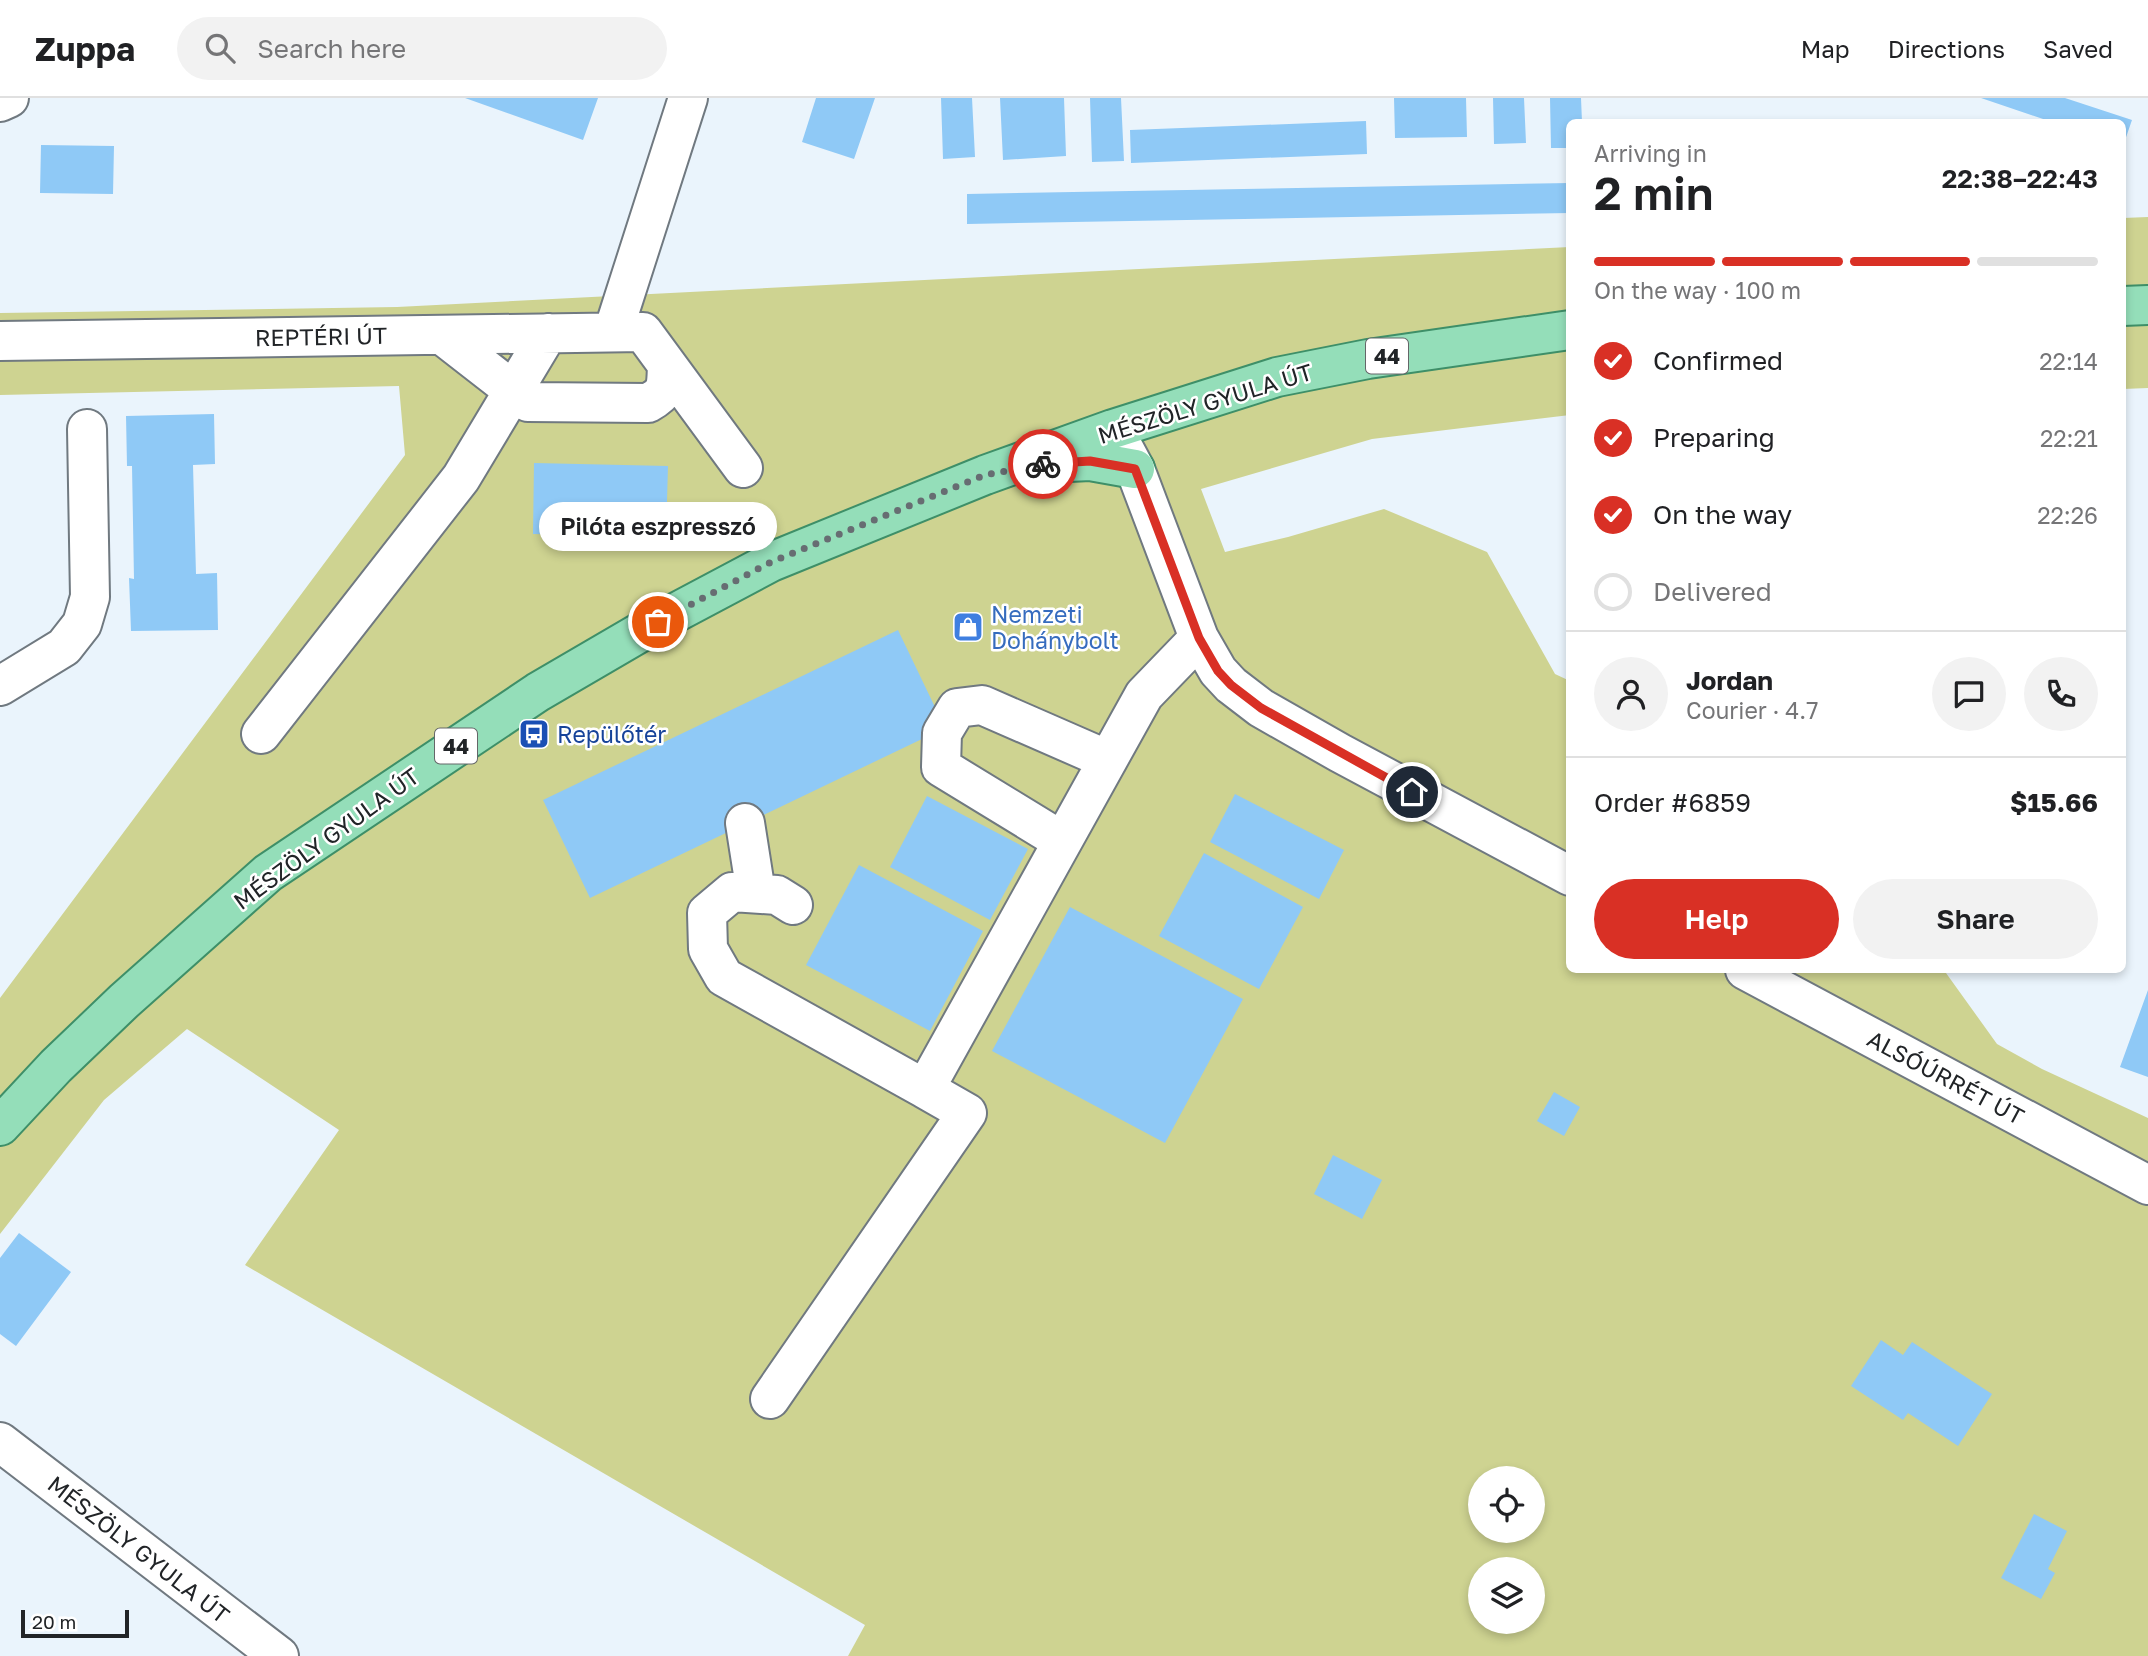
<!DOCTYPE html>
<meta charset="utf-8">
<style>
:root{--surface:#fff;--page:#f2f2f2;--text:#202124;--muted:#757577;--line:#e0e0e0;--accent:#d93025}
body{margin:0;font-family:"Golos Text",sans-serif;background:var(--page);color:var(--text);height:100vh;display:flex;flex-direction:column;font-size:26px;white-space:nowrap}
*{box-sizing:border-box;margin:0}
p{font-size:23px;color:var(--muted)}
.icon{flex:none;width:38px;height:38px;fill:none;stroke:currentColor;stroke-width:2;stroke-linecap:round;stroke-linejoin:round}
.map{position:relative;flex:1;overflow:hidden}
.details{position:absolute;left:1566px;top:21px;width:560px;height:854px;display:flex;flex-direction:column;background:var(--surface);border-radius:10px;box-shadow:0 4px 10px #0003}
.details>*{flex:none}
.controls{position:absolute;left:1468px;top:1368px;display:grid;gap:14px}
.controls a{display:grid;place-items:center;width:77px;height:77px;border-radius:50%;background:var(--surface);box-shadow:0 4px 10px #0003;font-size:35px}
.scale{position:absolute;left:21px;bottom:18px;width:108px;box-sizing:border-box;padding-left:7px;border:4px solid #212427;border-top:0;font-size:19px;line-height:24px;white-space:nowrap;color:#212427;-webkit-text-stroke:5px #fff;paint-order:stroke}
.pin{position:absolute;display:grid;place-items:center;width:60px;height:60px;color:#fff;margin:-30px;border:4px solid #fff;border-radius:50%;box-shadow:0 2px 7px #0007}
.courier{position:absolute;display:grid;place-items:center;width:70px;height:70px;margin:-35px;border:5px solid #d93025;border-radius:50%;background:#fff;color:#222;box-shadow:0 2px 9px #0007}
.bubble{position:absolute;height:49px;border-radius:24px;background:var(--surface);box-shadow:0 4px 10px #0003;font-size:23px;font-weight:600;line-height:49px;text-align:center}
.overview em{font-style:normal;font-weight:600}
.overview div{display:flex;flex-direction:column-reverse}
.overview{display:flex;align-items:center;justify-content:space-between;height:119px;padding:0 28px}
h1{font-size:46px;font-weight:600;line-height:52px}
.bar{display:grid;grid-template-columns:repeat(4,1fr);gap:10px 7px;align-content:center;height:84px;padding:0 28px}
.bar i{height:9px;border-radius:5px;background:var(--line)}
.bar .current{background:var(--accent)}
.bar p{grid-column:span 4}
.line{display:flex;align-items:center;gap:18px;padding:0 28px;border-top:2px solid var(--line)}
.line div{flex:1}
.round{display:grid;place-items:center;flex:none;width:74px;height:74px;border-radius:37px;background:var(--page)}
ol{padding:0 28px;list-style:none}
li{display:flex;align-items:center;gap:21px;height:77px}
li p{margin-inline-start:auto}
li .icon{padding:7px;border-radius:50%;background:var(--accent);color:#fff;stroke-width:4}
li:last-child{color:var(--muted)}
li i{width:38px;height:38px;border:4px solid var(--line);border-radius:50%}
.cta{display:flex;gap:14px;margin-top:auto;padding:14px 28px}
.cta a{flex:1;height:80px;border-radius:42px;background:var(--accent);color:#fff;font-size:28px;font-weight:600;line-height:80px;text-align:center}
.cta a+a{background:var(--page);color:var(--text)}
header{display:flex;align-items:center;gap:42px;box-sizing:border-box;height:98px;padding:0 35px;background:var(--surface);border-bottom:2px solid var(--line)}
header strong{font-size:33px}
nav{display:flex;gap:38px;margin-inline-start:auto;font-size:24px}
.search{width:490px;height:63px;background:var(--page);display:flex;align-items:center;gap:18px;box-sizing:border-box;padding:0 24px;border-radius:38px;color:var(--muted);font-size:26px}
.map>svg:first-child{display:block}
.green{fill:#ced391;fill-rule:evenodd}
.building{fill:#8fc9f6}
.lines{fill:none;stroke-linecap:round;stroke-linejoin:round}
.minor-casing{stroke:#707980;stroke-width:42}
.major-casing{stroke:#3e8f68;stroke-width:42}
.minor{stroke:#fff;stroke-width:38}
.major{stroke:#94deb9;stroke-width:38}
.done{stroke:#676d72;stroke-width:7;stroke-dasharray:0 12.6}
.route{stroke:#d93025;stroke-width:9}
.labels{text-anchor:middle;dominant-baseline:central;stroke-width:5;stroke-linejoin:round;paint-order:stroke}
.shield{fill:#fff;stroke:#646668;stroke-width:2}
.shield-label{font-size:21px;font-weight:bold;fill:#212427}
.street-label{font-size:23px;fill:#212427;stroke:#fff}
.shop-label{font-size:23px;fill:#366cbe;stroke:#fff;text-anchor:start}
.transit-label{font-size:23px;fill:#164399;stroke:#fff;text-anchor:start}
</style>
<header>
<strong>Zuppa</strong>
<div class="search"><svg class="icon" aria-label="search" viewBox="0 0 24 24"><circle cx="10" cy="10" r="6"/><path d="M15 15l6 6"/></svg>Search here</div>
<nav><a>Map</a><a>Directions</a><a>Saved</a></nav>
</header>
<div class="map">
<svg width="2148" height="1558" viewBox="0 0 2148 1558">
<rect width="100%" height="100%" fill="#eaf4fc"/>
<!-- green -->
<path class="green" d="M2148,119V290L2123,291V120Z
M1570,149V317L1372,341L1201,391L1225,454L1288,439L1384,411L1487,454L1555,576L1570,583V872H1941L1946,875L1997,946L2042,971L2148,1020V1558H848L865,1527L245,1167L339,1032L187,931L104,1002L0,1136V900L405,357L399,288L0,297V215L397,209ZM1480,1381H1533V1433H1480ZM1480,1472H1533V1524H1480Z"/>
<!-- building -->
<path class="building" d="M465,0H598L583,42Z
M816,0H875L854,61L802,44Z
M941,0H972L975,59L943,61Z
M1000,0H1064L1066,58L1003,62Z
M1090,0H1121L1124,63L1092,64Z
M1394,0H1466L1467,39L1395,40Z
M1493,0H1524L1526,45L1494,46Z
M1550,0H1581L1582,24H1570V50H1551Z
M1981,0H2065L2132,22L2123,48V24H2052Z
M1366,23L1367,56L1131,65L1130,32Z
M41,47L114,48L113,96L40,95Z
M1570,85V115L967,126V96Z
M214,316L215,366L193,367L196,476L217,475L218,532L131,533L129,480L134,481L132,368H127L126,318Z
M534,365L668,368L666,439L533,436Z
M898,532L945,630L590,800L543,702Z
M1235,696L1344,752L1319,801L1210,744Z
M927,698L1028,751L990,822L890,769Z
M1204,755L1303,809L1259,891L1159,838Z
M859,767L983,833L930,933L806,867Z
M1070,809L1243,901L1165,1045L992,953Z
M2148,892V979L2120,969Z
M1554,994L1580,1009L1564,1038L1537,1023Z
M1333,1057L1382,1082L1362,1121L1314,1096Z
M19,1135L71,1174L16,1248L0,1236V1160Z
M1881,1242L1903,1257L1912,1244L1992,1296L1958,1348L1908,1315L1903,1322L1851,1288Z
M2034,1416L2067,1433L2048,1471L2055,1475L2041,1501L2001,1480Z"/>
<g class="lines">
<!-- minor casing -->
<g class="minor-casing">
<path id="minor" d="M0,4L9,0
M613,234L688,0
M442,237L528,304L648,305C668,294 666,288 667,267
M0,243L643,234L743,370
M1120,343L1135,371L1199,540L1218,573L1231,587L1261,610L1340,655L1570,778
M0,588L64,549L82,526L90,499L87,331
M261,636L461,380L548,235
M745,725L756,795
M1062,743L941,669L942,635L957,610L982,607L1108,662
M793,807L777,797L732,794L707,815L708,851L724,879L925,991
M1745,872L2148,1087
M770,1301L967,1015L925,991L1144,597L1199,540
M0,1344L279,1558"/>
</g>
<!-- major casing -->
<g class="major-casing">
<path id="major" d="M2123,208L2148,207
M1049,365L1090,363L1135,371
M0,1028L56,968L124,903L268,775L538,594L658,524L771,464L985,377L1113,331L1277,279L1368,261L1570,232"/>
</g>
<!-- minor -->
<use href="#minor" class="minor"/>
<!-- major -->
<use href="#major" class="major"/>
</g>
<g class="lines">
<!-- done -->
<path class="done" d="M658,524L771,464L985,377L1043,366"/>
<!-- route -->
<path class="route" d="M1043,366L1090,363L1135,371L1199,540L1218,573L1231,587L1261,610L1412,694"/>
</g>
<!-- icons -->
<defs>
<g id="shop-square" transform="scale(1.575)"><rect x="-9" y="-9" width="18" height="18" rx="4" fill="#3f7fe0" stroke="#fff"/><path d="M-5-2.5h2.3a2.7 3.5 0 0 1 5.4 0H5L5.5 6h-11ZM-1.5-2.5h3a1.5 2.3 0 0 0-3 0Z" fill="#fff"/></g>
<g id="bus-square" transform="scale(1.575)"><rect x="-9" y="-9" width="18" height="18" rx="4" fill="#1a4fb4" stroke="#fff"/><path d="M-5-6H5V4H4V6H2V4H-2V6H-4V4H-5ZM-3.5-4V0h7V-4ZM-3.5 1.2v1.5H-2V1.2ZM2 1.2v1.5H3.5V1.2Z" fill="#fff"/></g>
</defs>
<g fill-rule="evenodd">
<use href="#shop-square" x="968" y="529"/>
<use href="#bus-square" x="534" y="636"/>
</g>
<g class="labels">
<!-- shield labels -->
<g class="shield">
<rect x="1366" y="240.5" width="42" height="35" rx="5"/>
<rect x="435" y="630.5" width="42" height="35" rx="5"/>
</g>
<g class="shield-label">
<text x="1387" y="258">44</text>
<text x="456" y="648">44</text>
</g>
<!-- street labels -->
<g class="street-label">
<text transform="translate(321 238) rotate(-1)">REPTÉRI ÚT</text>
<text transform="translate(1205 305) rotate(-17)">MÉSZÖLY GYULA ÚT</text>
<text transform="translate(326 740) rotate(-36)">MÉSZÖLY GYULA ÚT</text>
<text transform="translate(1946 979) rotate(28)">ALSÓÚRRÉT ÚT</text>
<text transform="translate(139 1451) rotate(38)">MÉSZÖLY GYULA ÚT</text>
</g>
<!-- shop labels -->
<g class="shop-label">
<text x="991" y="516">Nemzeti<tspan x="991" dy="26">Dohánybolt</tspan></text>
</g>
<!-- transit labels -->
<g class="transit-label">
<text x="557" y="636">Repülőtér</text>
</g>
</g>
</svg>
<div class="controls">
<a><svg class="icon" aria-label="locate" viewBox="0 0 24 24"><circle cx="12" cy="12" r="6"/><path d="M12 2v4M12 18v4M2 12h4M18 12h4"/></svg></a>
<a><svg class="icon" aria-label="layers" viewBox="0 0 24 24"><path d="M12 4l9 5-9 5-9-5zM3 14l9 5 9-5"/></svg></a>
</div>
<div class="scale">20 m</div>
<div class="pin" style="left:658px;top:524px;background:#ea580c"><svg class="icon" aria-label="bag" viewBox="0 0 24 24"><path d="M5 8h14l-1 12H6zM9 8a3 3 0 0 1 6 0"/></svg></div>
<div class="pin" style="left:1412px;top:694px;background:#1f2937"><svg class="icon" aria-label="home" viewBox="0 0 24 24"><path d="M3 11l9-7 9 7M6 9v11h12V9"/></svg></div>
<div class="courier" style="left:1043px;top:366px"><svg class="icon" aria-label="bike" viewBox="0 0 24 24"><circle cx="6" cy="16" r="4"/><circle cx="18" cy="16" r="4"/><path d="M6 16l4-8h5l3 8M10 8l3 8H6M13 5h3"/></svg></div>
<div class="bubble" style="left:539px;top:404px;width:238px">Pilóta eszpresszó</div>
<section class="details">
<div class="overview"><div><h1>2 min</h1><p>Arriving in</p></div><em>22:38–22:43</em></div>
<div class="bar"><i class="current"></i><i class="current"></i><i class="current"></i><i></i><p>On the way · 100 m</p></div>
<ol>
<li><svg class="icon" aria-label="check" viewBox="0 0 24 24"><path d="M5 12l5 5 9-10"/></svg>Confirmed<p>22:14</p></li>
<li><svg class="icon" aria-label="check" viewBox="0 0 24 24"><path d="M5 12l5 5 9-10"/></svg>Preparing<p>22:21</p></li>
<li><svg class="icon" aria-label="check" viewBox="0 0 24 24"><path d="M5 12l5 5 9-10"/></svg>On the way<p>22:26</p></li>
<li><i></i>Delivered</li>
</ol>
<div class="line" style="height:126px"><a class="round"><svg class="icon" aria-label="person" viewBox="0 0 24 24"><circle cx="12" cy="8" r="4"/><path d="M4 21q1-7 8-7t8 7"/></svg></a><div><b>Jordan</b><p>Courier · 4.7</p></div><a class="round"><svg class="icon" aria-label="chat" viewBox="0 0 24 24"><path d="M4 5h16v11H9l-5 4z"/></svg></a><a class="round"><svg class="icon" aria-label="phone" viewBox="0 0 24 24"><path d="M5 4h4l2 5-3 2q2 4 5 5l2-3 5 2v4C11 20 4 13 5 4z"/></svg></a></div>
<div class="line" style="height:91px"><div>Order #6859</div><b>$15.66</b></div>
<div class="cta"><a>Help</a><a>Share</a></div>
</section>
</div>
